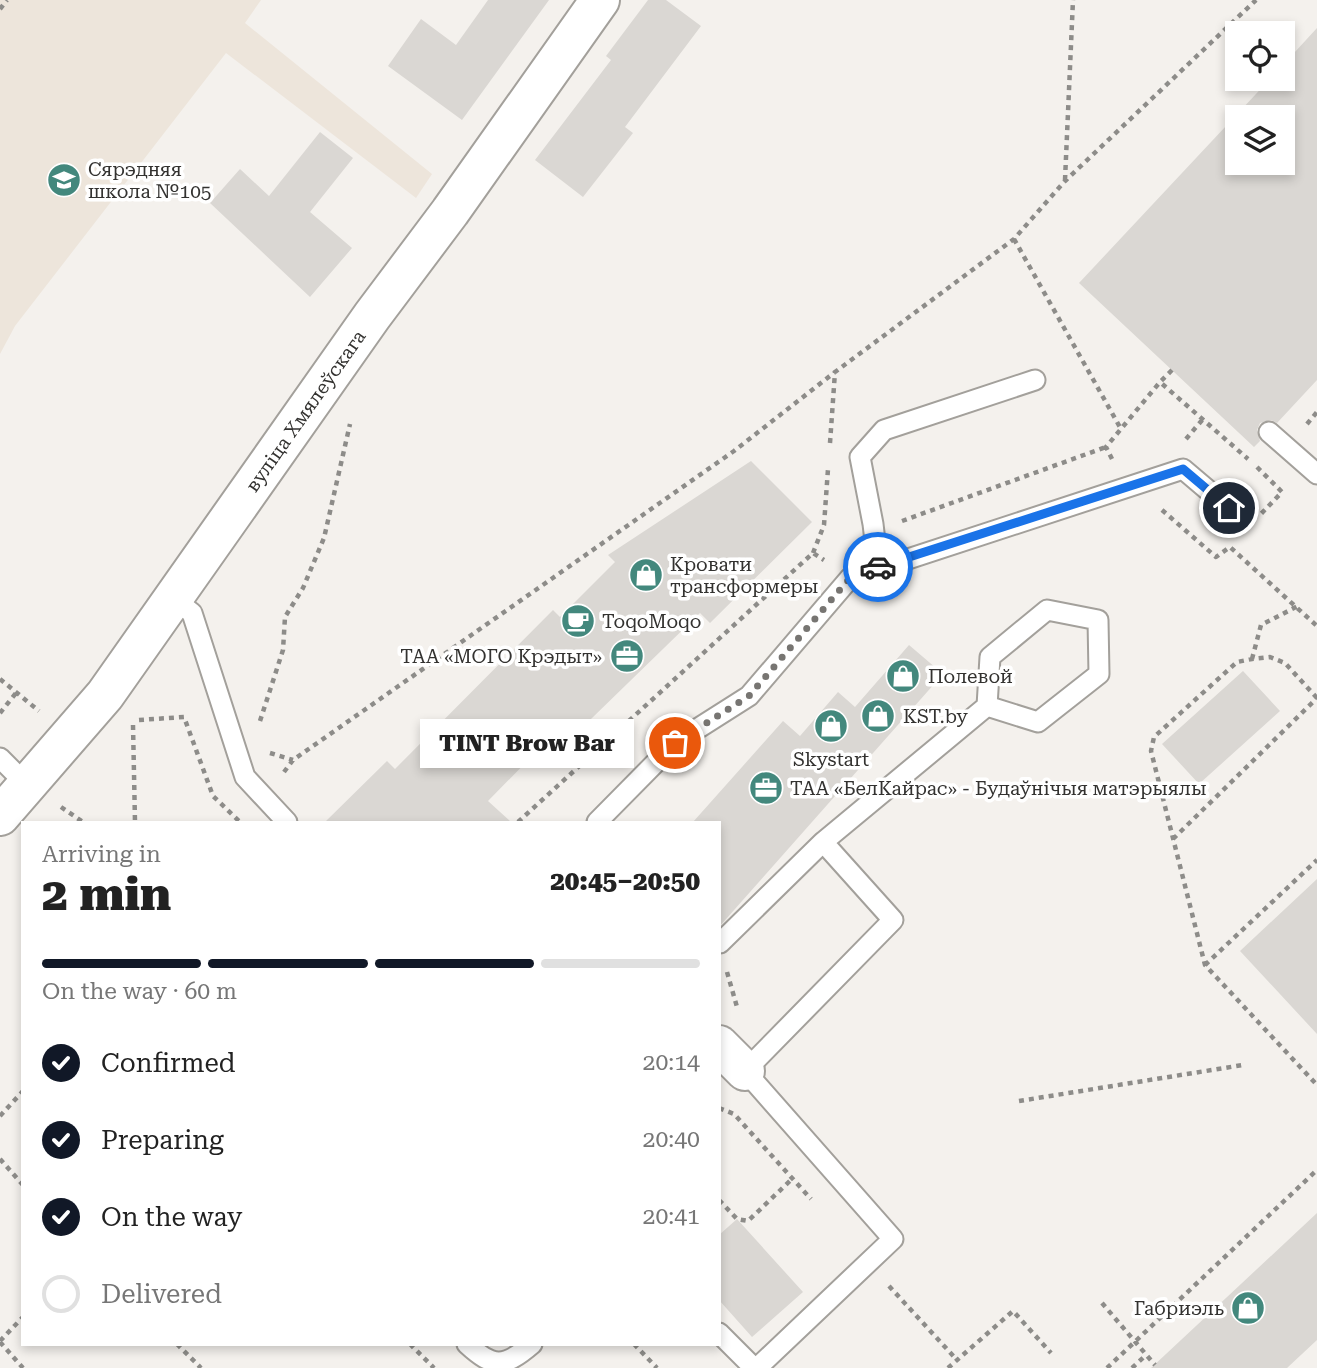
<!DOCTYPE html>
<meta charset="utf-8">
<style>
:root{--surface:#fff;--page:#f6f6f6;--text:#222;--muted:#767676;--line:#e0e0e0;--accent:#111827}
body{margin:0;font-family:"Roboto Serif",serif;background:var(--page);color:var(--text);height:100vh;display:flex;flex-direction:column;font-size:26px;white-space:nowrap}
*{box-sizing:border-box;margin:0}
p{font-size:23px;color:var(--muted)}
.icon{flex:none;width:38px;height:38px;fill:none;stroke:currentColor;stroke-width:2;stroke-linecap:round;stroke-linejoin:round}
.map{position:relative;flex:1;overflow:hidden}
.drawer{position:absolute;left:21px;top:821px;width:700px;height:525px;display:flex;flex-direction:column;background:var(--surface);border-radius:0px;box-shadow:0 4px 10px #0003}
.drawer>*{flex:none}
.tools{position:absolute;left:1225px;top:21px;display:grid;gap:14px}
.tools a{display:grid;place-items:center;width:70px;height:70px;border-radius:0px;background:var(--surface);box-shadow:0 4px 10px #0003;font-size:35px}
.pin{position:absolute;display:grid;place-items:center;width:60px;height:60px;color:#fff;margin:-30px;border:4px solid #fff;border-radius:50%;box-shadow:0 2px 7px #0007}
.courier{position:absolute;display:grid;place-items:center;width:70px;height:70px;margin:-35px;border:5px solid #1a73e8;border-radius:50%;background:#fff;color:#222;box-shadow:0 2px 9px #0007}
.bubble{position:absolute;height:49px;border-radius:0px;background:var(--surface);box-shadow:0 4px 10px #0003;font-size:23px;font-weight:800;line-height:49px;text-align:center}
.summary em{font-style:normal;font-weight:800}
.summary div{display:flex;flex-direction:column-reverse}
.summary{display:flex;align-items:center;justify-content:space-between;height:119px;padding:0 21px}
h1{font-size:46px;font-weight:800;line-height:52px}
.bar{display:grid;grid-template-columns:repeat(4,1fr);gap:10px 7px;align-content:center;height:84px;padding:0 21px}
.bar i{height:9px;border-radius:5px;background:var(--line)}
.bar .current{background:var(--accent)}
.bar p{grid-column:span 4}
ol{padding:0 21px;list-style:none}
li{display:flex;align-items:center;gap:21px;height:77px}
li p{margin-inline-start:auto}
li .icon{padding:7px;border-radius:50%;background:var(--accent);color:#fff;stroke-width:4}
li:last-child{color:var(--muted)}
li i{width:38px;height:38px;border:4px solid var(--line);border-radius:50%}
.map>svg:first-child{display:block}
.built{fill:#ede5db}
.building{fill:#dad7d3;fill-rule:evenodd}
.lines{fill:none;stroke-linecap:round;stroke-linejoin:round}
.lane-casing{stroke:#a3a09b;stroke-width:23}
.street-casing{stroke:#a3a09b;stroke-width:42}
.path{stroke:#8d8c89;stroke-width:4.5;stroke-dasharray:5 5;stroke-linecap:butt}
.lane{stroke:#fff;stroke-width:19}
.street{stroke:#fff;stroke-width:38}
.done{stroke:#777572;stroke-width:7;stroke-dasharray:0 12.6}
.route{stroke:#1a73e8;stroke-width:9}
.labels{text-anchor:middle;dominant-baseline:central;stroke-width:7;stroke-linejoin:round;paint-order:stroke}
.poi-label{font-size:19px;fill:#333230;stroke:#fff;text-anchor:start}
.street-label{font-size:19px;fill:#333230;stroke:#fff}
</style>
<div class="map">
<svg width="1317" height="1368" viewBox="0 0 1317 1368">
<rect width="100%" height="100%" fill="#f4f1ed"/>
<!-- built -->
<path class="built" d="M0,0H261L245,23L432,174L416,198L226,53L15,326L0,354Z"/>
<!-- building -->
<path class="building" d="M488,0H549L462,120L388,66L421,19L456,45Z
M648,0H666L701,26L625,127L633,133L583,197L535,160L611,60L606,56Z
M1317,28V380L1277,423L1271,420L1260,423L1257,430L1260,441L1254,447L1079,283L1270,79H1283V65ZM1237,117H1283V163H1237Z
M320,132L353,158L310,212L352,248L310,297L210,203L240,169L269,196Z
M751,461L812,522L710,623L700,613L555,754L544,744L488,801L511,822H325L387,761L395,769L553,610L560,617L615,562L608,555Z
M909,645L943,674L719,927V822H693L783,721L800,736L838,692L855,707Z
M1243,671L1280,711L1199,784L1162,744Z
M1317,879V1034L1240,951Z
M1317,1213V1340L1287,1368H1151Z
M737,1219L803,1292L752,1337L719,1300V1235Z"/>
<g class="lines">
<!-- lane casing -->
<g class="lane-casing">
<path id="lane" d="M1269,432L1317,474
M878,567L873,524L860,457L884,430L1035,380
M173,598L192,613L245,777L287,822
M0,758L26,784
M597,822L675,743L749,696L850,578L1183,469L1229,508
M823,842L987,706L990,657L1047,610L1098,620L1099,674L1038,722L987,706
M720,943L823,842L893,920L745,1071L893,1239L757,1368
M719,1333L754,1368
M467,1344C493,1368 504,1368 532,1344"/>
</g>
<!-- street casing -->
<g class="street-casing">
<g id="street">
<path id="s1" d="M0,816L105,695L372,316L450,212L600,0"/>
<path d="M719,1045L745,1071"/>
</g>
</g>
<!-- path -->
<path class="path" d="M0,9L7,0
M1065,180L1073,0
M1014,239L1121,429
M1172,370L1160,382L1248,459
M1307,424L1317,412
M1186,439L1203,419
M830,443L835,372L1014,239L1065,181L1256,0
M1112,459L1106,447L1160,382
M1257,467L1282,492L1259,516
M1162,510L1216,557L1230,547L1317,626
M902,521L1106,447
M813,553L824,525L828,469
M1252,659L1261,625L1298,606
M0,679L39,711
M1317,698L1285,663L1270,657L1252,659L1237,662L1154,737L1151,751L1205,965L1317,1085
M0,713L16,693
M139,720L184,717L213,796L240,822
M260,721L283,650L285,617L303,588L324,538L350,424
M133,725L135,822
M270,753L293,760
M284,772L293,760L734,451L835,372
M61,807L83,822
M518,822L813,553L824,560
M1173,839L1317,698
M1205,965L1317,860
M727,972L737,1007
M1019,1101L1243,1065
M719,1108L734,1114L811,1199
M0,1116L23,1091
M0,1159L23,1185
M719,1200L737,1219L748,1221L793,1178
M889,1286L957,1360
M1102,1303L1155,1365
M0,1341L23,1317
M0,1342L23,1368
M177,1344L201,1368
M410,1344L434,1368
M634,1344L657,1368
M948,1368L1013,1311L1051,1353
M1107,1368L1317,1170
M1132,1368L1146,1355"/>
<!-- lane -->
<use href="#lane" class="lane"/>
<!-- street -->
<use href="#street" class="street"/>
</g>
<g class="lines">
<!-- done -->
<path class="done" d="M675,743L749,696L850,578L878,567"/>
<!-- route -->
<path class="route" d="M878,567L1183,469L1229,508"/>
</g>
<!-- icons -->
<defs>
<g id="school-disc" transform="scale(1.75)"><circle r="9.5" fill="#43887d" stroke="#fff"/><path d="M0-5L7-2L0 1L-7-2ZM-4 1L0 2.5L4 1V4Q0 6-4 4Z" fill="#fff"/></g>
<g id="shop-disc" transform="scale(1.75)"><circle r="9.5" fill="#43887d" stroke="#fff"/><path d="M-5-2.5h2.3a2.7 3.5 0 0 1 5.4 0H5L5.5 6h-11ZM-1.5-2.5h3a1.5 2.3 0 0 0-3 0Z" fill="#fff"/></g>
<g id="cafe-disc" transform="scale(1.75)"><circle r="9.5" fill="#43887d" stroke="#fff"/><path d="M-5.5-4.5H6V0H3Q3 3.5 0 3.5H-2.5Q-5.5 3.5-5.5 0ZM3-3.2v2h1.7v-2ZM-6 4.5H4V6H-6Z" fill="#fff"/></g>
<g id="office-disc" transform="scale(1.75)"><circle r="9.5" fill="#43887d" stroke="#fff"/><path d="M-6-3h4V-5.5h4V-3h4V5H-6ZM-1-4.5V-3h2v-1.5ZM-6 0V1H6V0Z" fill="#fff"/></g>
</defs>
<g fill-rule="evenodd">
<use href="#school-disc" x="64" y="180"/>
<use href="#shop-disc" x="646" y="575"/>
<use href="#cafe-disc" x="578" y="621"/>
<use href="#office-disc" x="627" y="656"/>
<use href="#shop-disc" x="903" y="676"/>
<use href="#shop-disc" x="878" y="716"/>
<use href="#shop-disc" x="831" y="726"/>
<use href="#office-disc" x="766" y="788"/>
<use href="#shop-disc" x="1248" y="1308"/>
</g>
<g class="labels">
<!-- poi labels -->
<g class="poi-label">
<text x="88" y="169">Сярэдняя<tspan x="88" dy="22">школа №105</tspan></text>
<text x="670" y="564">Кровати<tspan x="670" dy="22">трансформеры</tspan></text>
<text x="602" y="621">ToqoMoqo</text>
<text x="602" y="656" text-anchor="end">ТАА «МОГО Крэдыт»</text>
<text x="928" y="676">Полевой</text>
<text x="903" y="716">KST.by</text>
<text x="831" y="759" text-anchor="middle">Skystart</text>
<text x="790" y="788">ТАА «БелКайрас» - Будаўнічыя матэрыялы</text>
<text x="1224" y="1308" text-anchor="end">Габриэль</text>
</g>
<!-- street labels -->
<g class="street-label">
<text stroke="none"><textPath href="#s1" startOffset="508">вуліца Хмялеўскага</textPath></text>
</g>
</g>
</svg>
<div class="tools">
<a><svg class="icon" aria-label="locate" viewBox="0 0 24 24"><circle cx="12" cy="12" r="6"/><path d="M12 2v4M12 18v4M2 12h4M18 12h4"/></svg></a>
<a><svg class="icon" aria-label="layers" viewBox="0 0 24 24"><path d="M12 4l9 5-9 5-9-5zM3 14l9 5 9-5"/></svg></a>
</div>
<div class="pin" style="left:675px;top:743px;background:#ea580c"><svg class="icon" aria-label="bag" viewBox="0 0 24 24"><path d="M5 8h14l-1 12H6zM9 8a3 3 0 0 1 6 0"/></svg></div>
<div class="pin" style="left:1229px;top:508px;background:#1f2937"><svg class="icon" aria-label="home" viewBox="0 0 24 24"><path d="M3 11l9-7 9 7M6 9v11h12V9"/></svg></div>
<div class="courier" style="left:878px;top:567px"><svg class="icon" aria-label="car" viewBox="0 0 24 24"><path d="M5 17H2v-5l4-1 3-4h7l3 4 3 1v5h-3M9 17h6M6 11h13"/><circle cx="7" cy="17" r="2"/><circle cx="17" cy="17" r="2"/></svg></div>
<div class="bubble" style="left:420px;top:719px;width:214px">TINT Brow Bar</div>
<section class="drawer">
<div class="summary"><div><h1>2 min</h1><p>Arriving in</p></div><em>20:45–20:50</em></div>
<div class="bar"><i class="current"></i><i class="current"></i><i class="current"></i><i></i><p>On the way · 60 m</p></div>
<ol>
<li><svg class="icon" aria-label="check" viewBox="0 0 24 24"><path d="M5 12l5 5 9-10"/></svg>Confirmed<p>20:14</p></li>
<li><svg class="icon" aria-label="check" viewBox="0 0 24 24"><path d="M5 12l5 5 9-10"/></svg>Preparing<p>20:40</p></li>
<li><svg class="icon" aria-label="check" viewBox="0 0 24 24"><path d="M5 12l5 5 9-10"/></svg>On the way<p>20:41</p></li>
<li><i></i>Delivered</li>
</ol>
</section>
</div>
